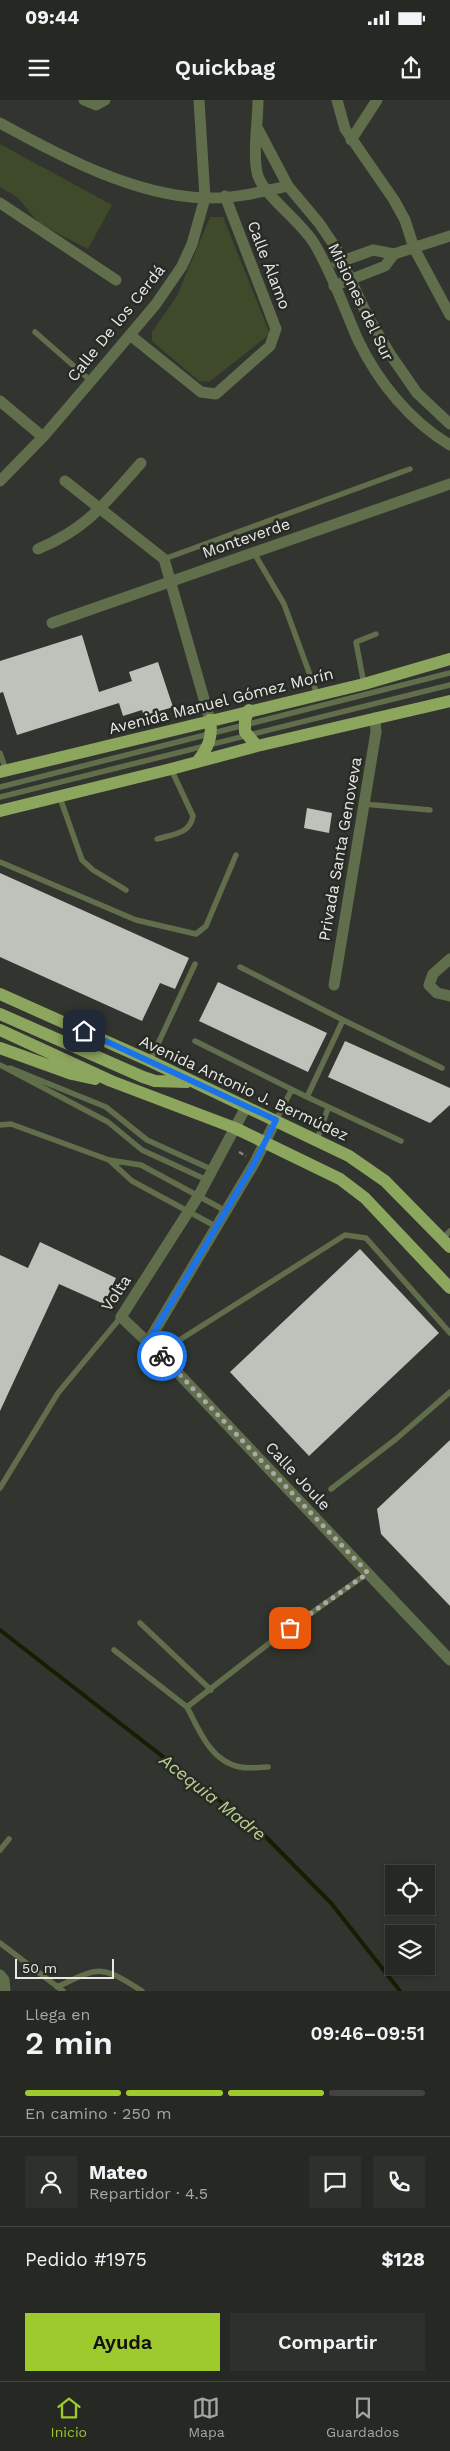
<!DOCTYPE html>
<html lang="es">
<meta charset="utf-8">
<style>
:root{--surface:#262823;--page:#2e302b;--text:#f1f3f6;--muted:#a4a6a6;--line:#424441;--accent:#9eca2e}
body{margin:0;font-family:"Work Sans",sans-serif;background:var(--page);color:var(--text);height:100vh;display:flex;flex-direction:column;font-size:19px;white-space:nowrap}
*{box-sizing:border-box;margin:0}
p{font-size:16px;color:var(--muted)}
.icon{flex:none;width:28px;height:28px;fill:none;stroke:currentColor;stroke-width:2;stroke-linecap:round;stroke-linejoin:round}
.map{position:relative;height:1891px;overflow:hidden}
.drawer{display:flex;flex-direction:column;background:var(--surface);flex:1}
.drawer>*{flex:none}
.tools{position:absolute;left:385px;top:1765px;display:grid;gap:10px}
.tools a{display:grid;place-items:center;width:50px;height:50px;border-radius:0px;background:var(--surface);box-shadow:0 2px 8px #0003,0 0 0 1px var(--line);font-size:25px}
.scale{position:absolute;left:15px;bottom:12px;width:99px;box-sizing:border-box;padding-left:5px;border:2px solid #e7e9e5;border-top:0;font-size:14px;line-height:18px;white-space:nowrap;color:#e7e9e5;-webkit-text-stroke:4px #282b25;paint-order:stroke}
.pin{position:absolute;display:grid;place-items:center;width:42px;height:42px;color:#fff;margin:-21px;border-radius:10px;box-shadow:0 2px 8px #0006}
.courier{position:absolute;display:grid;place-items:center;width:50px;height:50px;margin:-25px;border:4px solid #1a73e8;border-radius:50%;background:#fff;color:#222;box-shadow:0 1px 6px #0007}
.head em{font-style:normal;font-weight:600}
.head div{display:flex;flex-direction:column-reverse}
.head{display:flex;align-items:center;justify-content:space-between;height:85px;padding:0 25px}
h1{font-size:32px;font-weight:600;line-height:38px}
.bar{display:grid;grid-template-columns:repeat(4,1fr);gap:8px 5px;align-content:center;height:60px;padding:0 25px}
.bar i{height:6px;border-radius:4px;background:var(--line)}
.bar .selected{background:var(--accent)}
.bar p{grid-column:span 4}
.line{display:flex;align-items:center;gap:12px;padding:0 25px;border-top:1px solid var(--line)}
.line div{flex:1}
.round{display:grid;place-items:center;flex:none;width:52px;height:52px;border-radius:0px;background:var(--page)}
.cta{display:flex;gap:10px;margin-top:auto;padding:10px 25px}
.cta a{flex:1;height:58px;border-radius:0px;background:var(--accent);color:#111;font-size:20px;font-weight:600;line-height:58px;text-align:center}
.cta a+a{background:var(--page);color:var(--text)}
.status{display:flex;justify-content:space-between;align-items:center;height:35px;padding:0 25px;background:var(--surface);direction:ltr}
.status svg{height:14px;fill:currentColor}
header{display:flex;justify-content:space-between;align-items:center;height:65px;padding:0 25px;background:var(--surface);font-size:22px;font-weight:600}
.menu{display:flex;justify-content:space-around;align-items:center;height:70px;border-top:1px solid var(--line);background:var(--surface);font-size:14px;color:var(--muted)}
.menu a{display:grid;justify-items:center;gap:2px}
.menu .selected{color:var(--accent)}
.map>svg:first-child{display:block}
.green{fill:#3f4a2a}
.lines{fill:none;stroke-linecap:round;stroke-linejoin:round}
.stream{stroke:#141e00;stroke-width:4}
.building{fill:#bfc2bb}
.path{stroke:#82847f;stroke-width:2.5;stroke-dasharray:5 2.5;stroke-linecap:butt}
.service{stroke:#616e4b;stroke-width:5.5}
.minor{stroke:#616e4b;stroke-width:11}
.primary{stroke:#8da65e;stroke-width:12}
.done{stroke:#a8aaa5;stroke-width:5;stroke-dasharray:0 9}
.route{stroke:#1a73e8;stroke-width:6}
.labels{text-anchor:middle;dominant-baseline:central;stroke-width:5;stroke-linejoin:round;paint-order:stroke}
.street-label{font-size:16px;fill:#e7e9e5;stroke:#282b25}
.water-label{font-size:18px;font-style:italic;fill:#b8d08f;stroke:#282b25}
</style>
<div class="status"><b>09:44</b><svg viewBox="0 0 49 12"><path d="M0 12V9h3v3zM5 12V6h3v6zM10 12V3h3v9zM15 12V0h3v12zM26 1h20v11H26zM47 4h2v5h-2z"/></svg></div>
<header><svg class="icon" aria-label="menu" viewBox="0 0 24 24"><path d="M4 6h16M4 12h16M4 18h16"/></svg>Quickbag<svg class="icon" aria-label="share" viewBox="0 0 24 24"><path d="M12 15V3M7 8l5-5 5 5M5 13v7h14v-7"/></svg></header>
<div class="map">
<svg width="450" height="1891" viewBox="0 0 450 1891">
<rect width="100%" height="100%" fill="#32352f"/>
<!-- green -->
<path class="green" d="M0,44L112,105L88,149L40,124L17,97L0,87Z
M210,117H223L270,234L209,282L199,281L152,241V232L177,196Z"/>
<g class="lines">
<!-- stream -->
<path class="stream" d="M0,1530L265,1736L331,1803L400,1891"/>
</g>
<!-- building -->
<path class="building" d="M82,535L99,592L132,581L129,572L158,562L173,607L144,616L142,610L123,616L119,603L17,635L3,592L0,593V561Z
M307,708L332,713L329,733L304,728Z
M0,773L189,858L175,889L160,883L142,921L0,857Z
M218,882L327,933L308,972L199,921Z
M345,941L450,988V1005L430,1023L328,977Z
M40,1142L116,1178L104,1204L59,1184L0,1311V1155L28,1168Z
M360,1149L439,1233L309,1356L230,1272Z
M450,1340V1506L381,1434L377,1409Z"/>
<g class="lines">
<!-- path -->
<path class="path" d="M239,1052L246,1056"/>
<!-- service -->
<path class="service" d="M35,232L91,281
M254,453L284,504L317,594
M164,459L410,369
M364,584L356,542L376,534
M0,653L6,670
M0,687L450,573
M59,695L82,760L93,770L126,790
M0,697L450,585
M364,704L430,710
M157,739C173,734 190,734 193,716L171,669
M0,762L136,820L196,834L206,826L236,755
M240,867L343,920
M195,941L307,997
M150,961L195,864
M0,965L108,1022L142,1050L207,1080
M10,968L106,1007L147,1040L213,1070
M276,1020L291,991
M0,1025L11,1024L109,1060L141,1065L226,1111
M317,1040L328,1008
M401,1041L307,997L343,920L442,968
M109,1060L132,1081L217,1127
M442,1139L450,1131
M159,1253L345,1135L366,1138L450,1233
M0,1388L58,1293L121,1217
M331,1389L396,1339L450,1292
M140,1523L211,1590
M114,1550L187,1607L276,1538L368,1473
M187,1607C199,1630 211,1662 240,1667C249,1669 259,1667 268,1667
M0,1750L9,1739
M0,1843L63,1891
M57,1887C101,1866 101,1865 142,1891"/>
<!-- minor -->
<path class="minor" d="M84,0L96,5L105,0
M258,0C258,22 252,57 258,76C265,96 300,121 314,143C332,173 344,208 358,240C378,282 410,321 450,345
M337,0L345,29L394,100L405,120L414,148L450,215
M0,23C60,56 135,96 205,98C232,99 261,92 288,86
M258,29L288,86L319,123L336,148L368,217L392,257L417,293L450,324
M351,40L377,0
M0,103L116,180
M394,154L450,136
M337,163L373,150L394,154
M334,186L385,166L394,154
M130,235L201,292L216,294L270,246L276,229L225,96
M0,301L43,337
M0,381L43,337L91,281L156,204L182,166L192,144L205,98L199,0
M65,381L164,459L210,620
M38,449C88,428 106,402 141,363
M52,523L450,384
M450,859L433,874L429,885L437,893L450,896
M334,885L376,632L375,618
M246,1007L199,1095L121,1217L159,1253L450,1560
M148,1242L255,1062L276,1020
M0,1875L4,1880L5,1891"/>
<!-- primary -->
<path class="primary" d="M249,610L245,620V632L257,646
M197,662C208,648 213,637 210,620
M0,672L364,584L450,559
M0,711L171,669L257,646L450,601
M0,894L150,961L349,1056L385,1081L450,1147
M0,914L143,977L155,981L187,982
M0,930L111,981L235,1028L340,1079L365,1098L450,1188
M0,948L72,974L95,979"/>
</g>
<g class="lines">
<!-- done -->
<path class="done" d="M162,1256L368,1473L290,1528"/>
<!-- route -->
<path class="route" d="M84,931L276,1020L255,1062L148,1242L162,1256"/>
</g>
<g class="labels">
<!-- street labels -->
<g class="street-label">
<text transform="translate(269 165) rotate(69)">Calle Álamo</text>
<text transform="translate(361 202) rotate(64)">Misiones del Sur</text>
<text transform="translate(116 223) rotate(-51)">Calle De los Cerdá</text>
<text transform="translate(246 438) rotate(-19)">Monteverde</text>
<text transform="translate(221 601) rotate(-14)">Avenida Manuel Gómez Morín</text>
<text transform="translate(340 749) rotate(-80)">Privada Santa Genoveva</text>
<text transform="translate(244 988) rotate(25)">Avenida Antonio J. Bermúdez</text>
<text transform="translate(116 1193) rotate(-56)">Volta</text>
<text transform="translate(298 1376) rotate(47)">Calle Joule</text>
</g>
<!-- water labels -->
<g class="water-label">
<text transform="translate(213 1697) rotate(38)">Acequia Madre</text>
</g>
</g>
</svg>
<div class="tools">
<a><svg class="icon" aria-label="locate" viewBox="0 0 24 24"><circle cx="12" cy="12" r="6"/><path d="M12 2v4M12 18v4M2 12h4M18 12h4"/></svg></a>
<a><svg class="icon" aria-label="layers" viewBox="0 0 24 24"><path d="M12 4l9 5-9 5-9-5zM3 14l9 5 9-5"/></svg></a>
</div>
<div class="scale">50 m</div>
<div class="pin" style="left:290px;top:1528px;background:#ea580c"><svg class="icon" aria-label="bag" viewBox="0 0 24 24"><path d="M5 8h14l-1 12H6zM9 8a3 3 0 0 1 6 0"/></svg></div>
<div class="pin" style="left:84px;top:931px;background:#1f2937"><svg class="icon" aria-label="home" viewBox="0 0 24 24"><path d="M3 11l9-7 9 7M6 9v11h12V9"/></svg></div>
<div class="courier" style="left:162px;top:1256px"><svg class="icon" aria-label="bike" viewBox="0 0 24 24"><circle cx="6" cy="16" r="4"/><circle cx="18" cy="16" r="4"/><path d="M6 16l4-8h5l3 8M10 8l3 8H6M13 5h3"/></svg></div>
</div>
<section class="drawer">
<div class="head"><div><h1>2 min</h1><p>Llega en</p></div><em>09:46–09:51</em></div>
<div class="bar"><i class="selected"></i><i class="selected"></i><i class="selected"></i><i></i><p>En camino · 250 m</p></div>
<div class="line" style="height:90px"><a class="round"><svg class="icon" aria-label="person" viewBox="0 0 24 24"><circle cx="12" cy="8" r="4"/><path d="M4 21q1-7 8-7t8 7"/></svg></a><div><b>Mateo</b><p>Repartidor · 4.5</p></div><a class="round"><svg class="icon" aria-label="chat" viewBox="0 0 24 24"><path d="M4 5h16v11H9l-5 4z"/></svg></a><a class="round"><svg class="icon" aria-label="phone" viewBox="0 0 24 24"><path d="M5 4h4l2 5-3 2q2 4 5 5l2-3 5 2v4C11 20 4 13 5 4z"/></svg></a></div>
<div class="line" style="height:65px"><div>Pedido #1975</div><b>$128</b></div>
<div class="cta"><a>Ayuda</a><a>Compartir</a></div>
</section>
<nav class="menu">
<a class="selected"><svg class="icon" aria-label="home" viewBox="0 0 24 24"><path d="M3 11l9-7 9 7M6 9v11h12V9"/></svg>Inicio</a>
<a><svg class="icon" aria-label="map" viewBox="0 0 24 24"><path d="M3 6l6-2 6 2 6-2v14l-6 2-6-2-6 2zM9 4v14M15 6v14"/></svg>Mapa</a>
<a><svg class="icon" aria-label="saved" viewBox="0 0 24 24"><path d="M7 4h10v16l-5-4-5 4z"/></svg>Guardados</a>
</nav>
